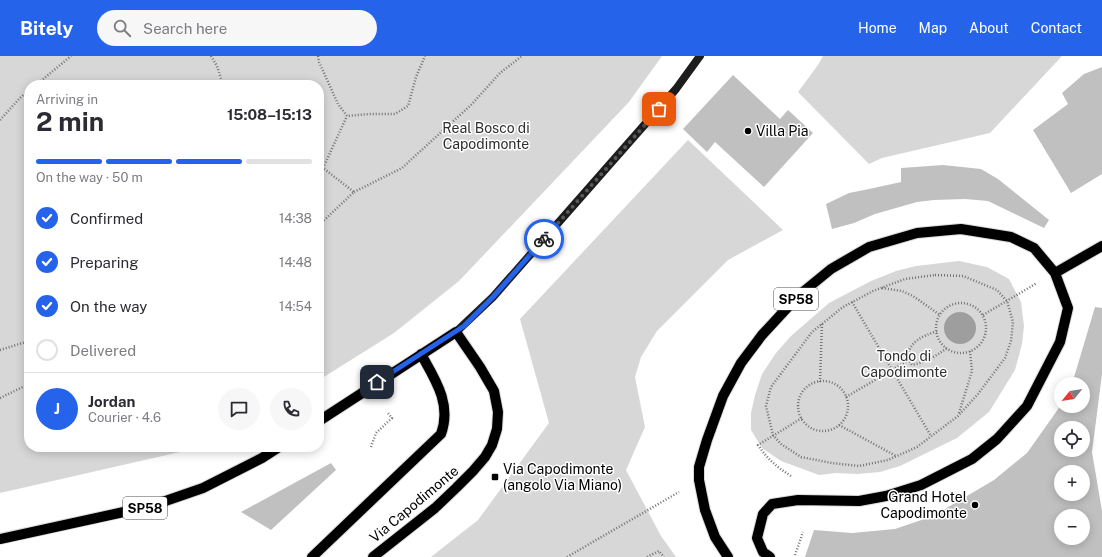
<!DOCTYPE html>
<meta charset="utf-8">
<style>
:root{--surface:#fff;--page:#f7f7f7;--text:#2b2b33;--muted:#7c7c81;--line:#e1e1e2;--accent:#2563eb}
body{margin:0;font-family:"Public Sans",sans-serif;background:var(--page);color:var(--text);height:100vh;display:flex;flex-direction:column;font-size:15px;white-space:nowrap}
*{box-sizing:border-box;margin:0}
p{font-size:13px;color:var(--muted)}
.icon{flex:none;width:22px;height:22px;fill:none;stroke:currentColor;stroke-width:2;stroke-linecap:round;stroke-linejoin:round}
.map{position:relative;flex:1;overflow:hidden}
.side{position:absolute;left:24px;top:24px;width:300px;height:372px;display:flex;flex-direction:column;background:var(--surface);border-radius:16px;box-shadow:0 2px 10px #0003}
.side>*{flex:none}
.needle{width:26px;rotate:240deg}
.controls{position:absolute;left:1054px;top:321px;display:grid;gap:8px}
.controls a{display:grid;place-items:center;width:36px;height:36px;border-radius:50%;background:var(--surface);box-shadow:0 2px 10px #0003;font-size:20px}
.pin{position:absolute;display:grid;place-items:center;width:34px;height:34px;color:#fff;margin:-17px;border-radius:8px;box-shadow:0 2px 6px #0006}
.courier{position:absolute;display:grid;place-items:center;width:40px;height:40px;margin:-20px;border:3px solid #2563eb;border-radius:50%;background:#fff;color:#222;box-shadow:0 1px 5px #0007}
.head em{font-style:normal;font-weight:700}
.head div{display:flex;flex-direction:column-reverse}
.head{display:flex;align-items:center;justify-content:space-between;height:68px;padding:0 12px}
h1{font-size:26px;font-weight:700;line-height:30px}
.bar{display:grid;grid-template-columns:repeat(4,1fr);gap:6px 4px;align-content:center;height:48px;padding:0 12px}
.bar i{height:5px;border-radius:3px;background:var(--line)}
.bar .current{background:var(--accent)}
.bar p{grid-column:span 4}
.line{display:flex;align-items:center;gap:10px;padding:0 12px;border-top:1px solid var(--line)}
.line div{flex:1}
.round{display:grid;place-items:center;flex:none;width:42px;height:42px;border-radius:21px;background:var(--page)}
ol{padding:0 12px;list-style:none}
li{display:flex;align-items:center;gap:12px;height:44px}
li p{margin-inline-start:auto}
li .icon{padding:4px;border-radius:50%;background:var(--accent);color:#fff;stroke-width:4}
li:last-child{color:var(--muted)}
li i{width:22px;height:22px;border:2px solid var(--line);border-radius:50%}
header{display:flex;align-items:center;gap:24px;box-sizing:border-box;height:56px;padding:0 20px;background:var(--accent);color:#fff}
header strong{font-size:19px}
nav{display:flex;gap:22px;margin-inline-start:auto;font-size:14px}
.search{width:280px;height:36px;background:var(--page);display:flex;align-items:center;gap:10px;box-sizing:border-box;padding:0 14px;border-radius:22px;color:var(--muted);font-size:15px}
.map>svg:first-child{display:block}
.green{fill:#d7d7d7}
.water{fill:#9e9e9e}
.building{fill:#c0c0c0;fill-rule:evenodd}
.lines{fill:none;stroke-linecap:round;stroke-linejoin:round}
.primary-casing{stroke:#dbdbdb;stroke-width:12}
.path{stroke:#727272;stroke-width:2.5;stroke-dasharray:1 2;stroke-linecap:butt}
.secondary{stroke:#1d1d1d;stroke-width:8}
.primary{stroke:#000;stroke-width:10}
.done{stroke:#595959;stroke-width:4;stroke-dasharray:0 7.2}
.route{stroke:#2563eb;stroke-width:5}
.poi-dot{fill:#000;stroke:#fff;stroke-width:1.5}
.labels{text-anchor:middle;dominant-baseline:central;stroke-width:3;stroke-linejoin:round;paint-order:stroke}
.shield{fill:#fff;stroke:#4c4c4c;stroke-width:1}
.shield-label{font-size:13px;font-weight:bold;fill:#000}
.park-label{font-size:14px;fill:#2e2e2e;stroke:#fff}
.poi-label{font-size:14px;fill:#000;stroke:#fff;text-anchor:start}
.street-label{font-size:14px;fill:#000;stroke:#fff}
</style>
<header>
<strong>Bitely</strong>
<div class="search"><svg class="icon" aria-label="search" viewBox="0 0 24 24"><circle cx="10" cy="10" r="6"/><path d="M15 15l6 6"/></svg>Search here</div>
<nav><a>Home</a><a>Map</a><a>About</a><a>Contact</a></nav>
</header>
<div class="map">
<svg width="1102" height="501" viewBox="0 0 1102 501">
<rect width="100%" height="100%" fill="#fff"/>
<!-- green -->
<path class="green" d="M0,0H662L629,46L459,225L394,277L319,324V29H29V391H202L0,437Z
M823,0H1062L990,77L882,102L869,108L798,36L818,9Z
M688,84L783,174L728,204L657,275L641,301L635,321L645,371L626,414L661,480L676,501H431L478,464L549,367L520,263Z
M959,205L987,211L1009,223L1021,246L1024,270L1022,288L1015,314L989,356L957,382L900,410L880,416L858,418L836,417L819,419L781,405L762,392L751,374V357L755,339L762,318L776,297L791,280L829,247L871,225L896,215L916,210Z"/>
<!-- water -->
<path class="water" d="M944 272a16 16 0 1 1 32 0a16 16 0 1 1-32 0Z"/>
<!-- building -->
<path class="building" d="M1102,11V118L1071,137L1033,74L1068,48L1062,37L1084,18Z
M733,19L780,63L788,54L813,77L764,131L715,86L707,96L683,73Z
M943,109L981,113L998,123L1049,164L1044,172L988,145L965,143L934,144L917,146L875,158L854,167L832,173L826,148L849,137L869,133L901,126V112Z
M1095,251L1102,252V318L1092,396L1102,455V501H805L814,474L852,477L895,473L933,460L994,424L1027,397L1061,349V350H1083V328H1072ZM1061,372H1083V394H1061ZM1061,416H1083V438H1061ZM1061,460H1083V482H1061Z
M331,407L336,414L271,474L241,456Z"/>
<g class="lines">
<!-- primary casing -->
<g class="primary-casing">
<path id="primary" d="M1055,217L1102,190
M319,365L456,276L480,311L494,335L498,356L497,373L492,389L485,401L473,415L456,432L435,452L373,501
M0,483L151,450L203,432L262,402L279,391
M312,501L441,378C452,348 435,323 421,298
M728,501L715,481L705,454L699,424V411L707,384L723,340L741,307L762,279L798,240L831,213L869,191L917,177L961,173L1011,181L1034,192L1055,217L1068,252L1060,286L1027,350L997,383L972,403L921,429L886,440L859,445L798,444L772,448L763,458L757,482L763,496L770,501"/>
</g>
<!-- path -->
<path class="path" d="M211,0L217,10L223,29
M318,0L319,6L338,48L347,60L371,58H395L408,50L416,21L425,0
M36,29L71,0
M0,64L20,42L29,34
M319,110L323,112L354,136L319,169
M323,112L347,60
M354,136L402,112L472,48L500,17L522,0
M935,219L963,220L997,234L1007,245L1013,266L1011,285L1005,302L978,338L958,360L917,391L888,404L859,410L832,407L801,401L781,388L773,379L766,350L771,331L812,276L843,251L873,235L905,223Z
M882,232L902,235L913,240L940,259
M852,246L931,380
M936 272a25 25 0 1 1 50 0a25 25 0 1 1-50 0Z
M983,259L1037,227
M937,275C921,281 912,284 906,301L912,309C926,306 936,300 947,292
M0,294L29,285
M798 350a25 25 0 1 1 50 0a25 25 0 1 1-50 0Z
M820,326L822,268
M846,341L909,304
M0,342L29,328
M959,357L972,315L970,295
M839,369L896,400
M371,391L376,377L392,362L387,356
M791,420C777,411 767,403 758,389L802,362
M795,499L803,476
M567,501L679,436
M647,501L659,495L664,501"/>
<!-- secondary -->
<path class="secondary" d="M456,276L493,241L676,33L700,0"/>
<!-- primary -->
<use href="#primary" class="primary"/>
</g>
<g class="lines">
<!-- done -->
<path class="done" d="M544,183L659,53"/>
<!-- route -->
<path class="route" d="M377,326L464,270L493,241L544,183"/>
</g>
<!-- markers -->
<g class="poi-dot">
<circle cx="748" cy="75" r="4"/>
<rect x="491" y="417" width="8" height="8" rx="2"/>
<circle cx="975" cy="449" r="4"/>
</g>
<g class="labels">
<!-- shield labels -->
<g class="shield">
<rect x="774" y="232" width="44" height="22" rx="3"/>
<rect x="123" y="441" width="44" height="22" rx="3"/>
</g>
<g class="shield-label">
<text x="796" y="243">SP58</text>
<text x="145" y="452">SP58</text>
</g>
<!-- park labels -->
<g class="park-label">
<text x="486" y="72">Real Bosco di<tspan x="486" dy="16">Capodimonte</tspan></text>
<text x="904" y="300">Tondo di<tspan x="904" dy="16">Capodimonte</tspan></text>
</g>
<!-- poi labels -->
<g class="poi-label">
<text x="756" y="75">Villa Pia</text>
<text x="503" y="413">Via Capodimonte<tspan x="503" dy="16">(angolo Via Miano)</tspan></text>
<text x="967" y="441" text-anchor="end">Grand Hotel<tspan x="967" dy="16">Capodimonte</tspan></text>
</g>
<!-- street labels -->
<g class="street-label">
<text transform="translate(414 448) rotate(-40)">Via Capodimonte</text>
</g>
</g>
</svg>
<div class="controls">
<a><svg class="needle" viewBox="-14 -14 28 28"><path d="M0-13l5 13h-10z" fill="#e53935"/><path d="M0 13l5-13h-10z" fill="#7c7c81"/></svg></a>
<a><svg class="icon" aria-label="locate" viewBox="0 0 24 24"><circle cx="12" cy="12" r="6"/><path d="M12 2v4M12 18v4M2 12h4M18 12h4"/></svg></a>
<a>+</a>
<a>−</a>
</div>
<div class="pin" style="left:659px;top:53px;background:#ea580c"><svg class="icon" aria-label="bag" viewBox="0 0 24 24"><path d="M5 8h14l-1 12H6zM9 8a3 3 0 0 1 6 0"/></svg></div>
<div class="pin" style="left:377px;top:326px;background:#1f2937"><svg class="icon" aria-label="home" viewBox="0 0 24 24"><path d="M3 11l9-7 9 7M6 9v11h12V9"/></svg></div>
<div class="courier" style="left:544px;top:183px"><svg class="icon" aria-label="bike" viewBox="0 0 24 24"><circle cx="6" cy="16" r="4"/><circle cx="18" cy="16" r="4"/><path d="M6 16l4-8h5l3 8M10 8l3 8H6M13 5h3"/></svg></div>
<section class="side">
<div class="head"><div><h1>2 min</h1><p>Arriving in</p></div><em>15:08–15:13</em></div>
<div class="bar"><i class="current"></i><i class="current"></i><i class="current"></i><i></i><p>On the way · 50 m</p></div>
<ol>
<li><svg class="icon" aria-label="check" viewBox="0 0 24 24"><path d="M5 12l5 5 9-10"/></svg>Confirmed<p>14:38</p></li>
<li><svg class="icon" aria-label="check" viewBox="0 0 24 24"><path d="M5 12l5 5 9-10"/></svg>Preparing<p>14:48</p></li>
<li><svg class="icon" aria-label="check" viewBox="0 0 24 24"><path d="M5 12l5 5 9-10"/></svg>On the way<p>14:54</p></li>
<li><i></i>Delivered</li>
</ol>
<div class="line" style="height:72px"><b class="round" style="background:var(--accent);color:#fff">J</b><div><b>Jordan</b><p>Courier · 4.6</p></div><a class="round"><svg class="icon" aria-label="chat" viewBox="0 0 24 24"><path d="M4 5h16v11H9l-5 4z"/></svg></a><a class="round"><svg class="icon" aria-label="phone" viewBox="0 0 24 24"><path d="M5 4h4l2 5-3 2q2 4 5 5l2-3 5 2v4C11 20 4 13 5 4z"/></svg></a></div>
</section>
</div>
